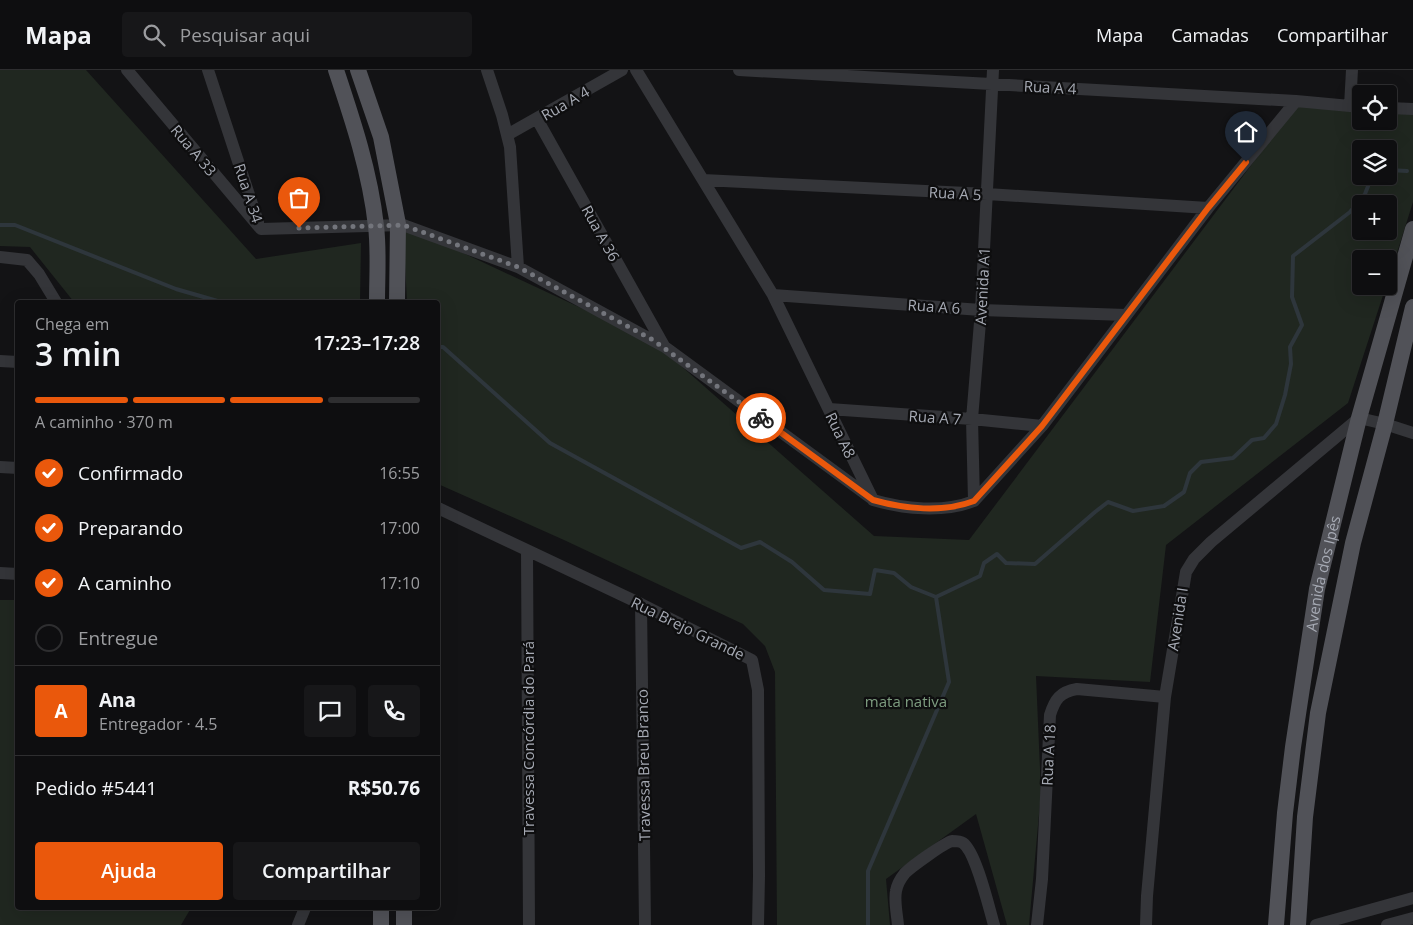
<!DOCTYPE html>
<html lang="pt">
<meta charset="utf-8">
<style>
:root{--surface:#0e0e10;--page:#171719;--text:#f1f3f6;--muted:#9b9c9f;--line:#2e2e30;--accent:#ea580c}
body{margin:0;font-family:"Open Sans",sans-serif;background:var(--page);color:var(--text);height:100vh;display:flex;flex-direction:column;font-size:19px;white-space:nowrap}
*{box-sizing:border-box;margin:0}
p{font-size:16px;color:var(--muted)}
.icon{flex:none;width:28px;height:28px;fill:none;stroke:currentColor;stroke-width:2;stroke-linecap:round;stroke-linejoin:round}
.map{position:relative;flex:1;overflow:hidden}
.drawer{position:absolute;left:15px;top:230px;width:425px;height:610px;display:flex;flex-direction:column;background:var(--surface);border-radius:5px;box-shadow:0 5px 20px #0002,0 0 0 1px var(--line)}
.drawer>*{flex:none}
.fabs{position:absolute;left:1352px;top:15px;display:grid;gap:10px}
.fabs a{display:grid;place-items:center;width:45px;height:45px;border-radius:5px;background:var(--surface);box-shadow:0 5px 20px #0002,0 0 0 1px var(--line);font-size:25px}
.pin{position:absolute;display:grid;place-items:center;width:42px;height:42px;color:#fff;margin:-51px -21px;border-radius:50% 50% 50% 0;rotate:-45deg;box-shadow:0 0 5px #0007}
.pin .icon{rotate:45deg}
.courier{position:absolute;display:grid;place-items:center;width:50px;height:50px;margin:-25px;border:4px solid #ea580c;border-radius:50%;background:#fff;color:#222;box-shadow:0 1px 6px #0007}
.head em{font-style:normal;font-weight:600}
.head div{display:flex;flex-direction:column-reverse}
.head{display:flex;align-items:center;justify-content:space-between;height:85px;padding:0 20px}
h1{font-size:32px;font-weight:600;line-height:38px}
.bar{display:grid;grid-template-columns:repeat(4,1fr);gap:8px 5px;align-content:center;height:60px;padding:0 20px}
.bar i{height:6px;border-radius:4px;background:var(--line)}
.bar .selected{background:var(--accent)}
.bar p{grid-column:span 4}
.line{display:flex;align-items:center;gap:12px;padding:0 20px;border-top:1px solid var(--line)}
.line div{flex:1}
.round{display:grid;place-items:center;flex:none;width:52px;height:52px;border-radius:5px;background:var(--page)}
ol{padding:0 20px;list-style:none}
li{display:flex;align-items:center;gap:15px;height:55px}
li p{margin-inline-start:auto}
li .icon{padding:5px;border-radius:50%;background:var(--accent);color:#fff;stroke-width:4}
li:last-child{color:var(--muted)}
li i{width:28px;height:28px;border:2px solid var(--line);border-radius:50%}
.action{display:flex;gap:10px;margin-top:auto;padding:10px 20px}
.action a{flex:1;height:58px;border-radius:5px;background:var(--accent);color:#fff;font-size:20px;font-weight:600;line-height:58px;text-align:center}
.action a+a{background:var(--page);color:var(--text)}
header{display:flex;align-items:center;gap:30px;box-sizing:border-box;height:70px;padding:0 25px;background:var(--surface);border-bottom:1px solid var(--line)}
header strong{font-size:24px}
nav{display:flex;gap:28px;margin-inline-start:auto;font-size:18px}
.search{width:350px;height:45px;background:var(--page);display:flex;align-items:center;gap:12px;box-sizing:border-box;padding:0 18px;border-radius:5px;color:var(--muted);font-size:19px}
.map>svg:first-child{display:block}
.green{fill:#202720;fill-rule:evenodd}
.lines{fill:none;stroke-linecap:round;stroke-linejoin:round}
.stream{stroke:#2e363c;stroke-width:4}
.minor{stroke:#343539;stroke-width:12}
.major{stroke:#515258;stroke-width:16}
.done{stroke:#73757c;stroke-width:5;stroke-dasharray:0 9}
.route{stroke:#ea580c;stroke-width:6}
.labels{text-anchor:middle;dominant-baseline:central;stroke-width:4.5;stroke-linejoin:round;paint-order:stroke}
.street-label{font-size:15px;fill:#a6aab4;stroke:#0e0e0f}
.park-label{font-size:15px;fill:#7e9d80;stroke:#0e0e0f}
</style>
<header>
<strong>Mapa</strong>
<div class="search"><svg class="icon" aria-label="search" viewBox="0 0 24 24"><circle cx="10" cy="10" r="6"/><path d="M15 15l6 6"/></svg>Pesquisar aqui</div>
<nav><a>Mapa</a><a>Camadas</a><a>Compartilhar</a></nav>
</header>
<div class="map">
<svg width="1413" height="855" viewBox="0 0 1413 855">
<rect width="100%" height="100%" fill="#131315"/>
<!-- green -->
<path class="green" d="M0,0H86L256,189L361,173L360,232H74L30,177L0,176Z
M1298,33L1361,37V51H1389V40L1413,43V132L1389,208V189H1361V216H1386L1348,333L1166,475L1150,612L1036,606L1041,722L1029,855H1007L976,744L886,809L890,855H777L775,602L765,576L743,554L564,470L438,414V232H407L403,155L654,272L874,466L969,470ZM1361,79H1389V106H1361ZM1361,134H1389V161H1361Z
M0,530H17L18,838H191L181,855H0Z"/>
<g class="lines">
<!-- stream -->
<path class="stream" d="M1389,100L1407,101
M0,155H15L176,219L221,232
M438,277H443L550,373L741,478L760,472L792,492L824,520L870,524L875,500L894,503L911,517L936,527L980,506L984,493L997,484L1006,493L1035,494L1095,442L1108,432L1133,441L1164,436L1184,422L1190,403L1201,392L1233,388L1252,370L1264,368L1276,354L1285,325L1291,294L1290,277L1302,255L1292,227L1293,186L1350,142L1365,124L1372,106
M868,855V801L949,612L936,527"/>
<!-- minor -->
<path class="minor" d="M127,0L261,159
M208,0L258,152
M487,0L502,45L510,77L518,197
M636,0L773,225L873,430C904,439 943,443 974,431L1042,356L1208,138L1296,31
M739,0L1296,31L1361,37
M1350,36L1352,0
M1389,38L1413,39
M537,49L664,276
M507,65L622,0
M703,110L987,124L1208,138
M261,159L403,155L518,197L665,277L871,428
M0,187L27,190L39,204L56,232
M773,225L981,240L1126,245
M0,291L18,292
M829,339L972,349L1042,356
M0,397L18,398
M974,431L972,349L981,240L993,0
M438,438L641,534L752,590L758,620L759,806L758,855
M527,481L529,855
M0,503L18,504
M641,534L645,855
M298,855L305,838
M898,855C897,844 894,831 896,821C897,815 901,808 905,803C911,797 944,773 952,771C956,771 960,771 963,773C976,782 989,838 994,855
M1037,855L1042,809L1050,645C1055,629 1060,622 1077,619L1165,627
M1146,855L1147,826L1165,627L1186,502L1194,489L1211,472L1359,348L1385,354L1413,363
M1316,855L1413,828
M1387,855L1413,848"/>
<!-- major -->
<g class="major">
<path d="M336,0C353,51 370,102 376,156C379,181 377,207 377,232"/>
<path d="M358,0L381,67L398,154L397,232"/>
<path d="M381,838V855"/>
<path d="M404,838V855"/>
<path id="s1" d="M1276,855L1285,743L1293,677L1317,519L1359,348L1413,159"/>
<path d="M1298,855L1305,747L1318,643L1353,473L1385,354L1413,237"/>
</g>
</g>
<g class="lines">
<!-- done -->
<path class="done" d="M299,158L403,155L518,197L653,270L761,348"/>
<!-- route -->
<path class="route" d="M761,348L873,430C904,439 943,443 974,431L1042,356L1208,138L1246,92"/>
</g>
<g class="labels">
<!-- street labels -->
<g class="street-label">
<text transform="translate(1050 17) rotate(3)">Rua A 4</text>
<text transform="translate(565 33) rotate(-30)">Rua A 4</text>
<text transform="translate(194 80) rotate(50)">Rua A 33</text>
<text transform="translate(249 123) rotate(72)">Rua A 34</text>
<text transform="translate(955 123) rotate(3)">Rua A 5</text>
<text transform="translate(601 163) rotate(61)">Rua A 36</text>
<text transform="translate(982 216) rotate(-87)">Avenida A1</text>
<text transform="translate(934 236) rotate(4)">Rua A 6</text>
<text transform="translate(935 347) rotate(4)">Rua A 7</text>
<text transform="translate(841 365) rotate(64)">Rua A8</text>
<text stroke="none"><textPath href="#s1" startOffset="355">Avenida dos Ipês</textPath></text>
<text transform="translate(1177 549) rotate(-81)">Avenida I</text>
<text transform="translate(688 558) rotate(26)">Rua Brejo Grande</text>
<text transform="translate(528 668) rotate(-90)">Travessa Concórdia do Pará</text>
<text transform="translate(1048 685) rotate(-87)">Rua A 18</text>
<text transform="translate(643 695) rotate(-91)">Travessa Breu Branco</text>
</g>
<!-- park labels -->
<g class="park-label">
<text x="906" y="631">mata nativa</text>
</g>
</g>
</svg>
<div class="fabs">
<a><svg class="icon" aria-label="locate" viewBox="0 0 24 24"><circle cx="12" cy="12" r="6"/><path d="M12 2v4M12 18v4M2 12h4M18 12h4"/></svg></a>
<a><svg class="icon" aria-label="layers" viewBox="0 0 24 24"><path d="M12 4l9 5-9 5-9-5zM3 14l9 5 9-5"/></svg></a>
<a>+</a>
<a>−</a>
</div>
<div class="pin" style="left:299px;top:158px;background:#ea580c"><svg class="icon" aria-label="bag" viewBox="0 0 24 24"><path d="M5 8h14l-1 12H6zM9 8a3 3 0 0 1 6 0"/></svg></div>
<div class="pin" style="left:1246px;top:92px;background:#1f2937"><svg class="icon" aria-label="home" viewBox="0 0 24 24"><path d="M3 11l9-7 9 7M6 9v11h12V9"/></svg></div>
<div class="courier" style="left:761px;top:348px"><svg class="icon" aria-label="bike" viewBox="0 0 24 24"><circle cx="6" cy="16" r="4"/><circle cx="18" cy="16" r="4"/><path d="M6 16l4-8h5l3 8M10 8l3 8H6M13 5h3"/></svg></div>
<section class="drawer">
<div class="head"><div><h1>3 min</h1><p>Chega em</p></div><em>17:23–17:28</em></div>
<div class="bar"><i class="selected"></i><i class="selected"></i><i class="selected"></i><i></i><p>A caminho · 370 m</p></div>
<ol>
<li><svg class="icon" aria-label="check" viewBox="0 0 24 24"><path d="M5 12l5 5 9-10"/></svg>Confirmado<p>16:55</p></li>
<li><svg class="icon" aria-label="check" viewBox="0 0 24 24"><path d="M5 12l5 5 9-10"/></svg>Preparando<p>17:00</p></li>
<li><svg class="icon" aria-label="check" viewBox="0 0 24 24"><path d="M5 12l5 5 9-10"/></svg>A caminho<p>17:10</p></li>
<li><i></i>Entregue</li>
</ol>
<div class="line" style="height:90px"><b class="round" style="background:var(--accent);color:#fff">A</b><div><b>Ana</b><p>Entregador · 4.5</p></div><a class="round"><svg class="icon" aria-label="chat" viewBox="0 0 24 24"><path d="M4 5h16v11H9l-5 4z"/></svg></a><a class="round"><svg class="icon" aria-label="phone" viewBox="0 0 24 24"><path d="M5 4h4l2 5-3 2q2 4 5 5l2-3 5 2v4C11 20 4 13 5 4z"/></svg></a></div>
<div class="line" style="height:65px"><div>Pedido #5441</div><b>R$50.76</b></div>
<div class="action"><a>Ajuda</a><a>Compartilhar</a></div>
</section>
</div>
